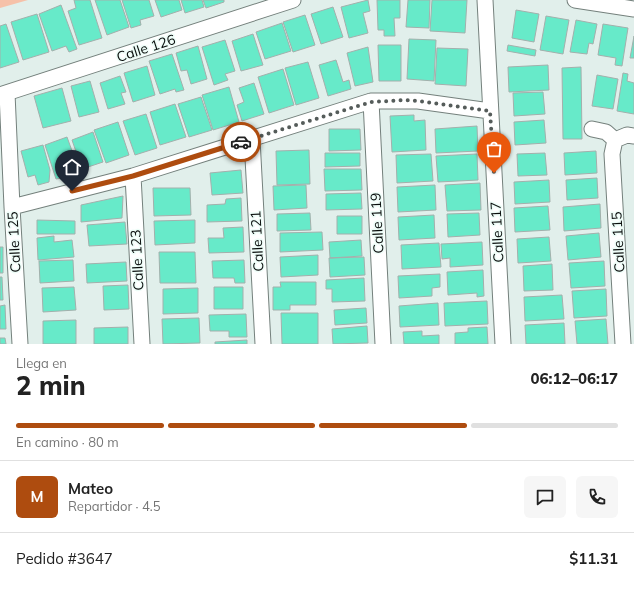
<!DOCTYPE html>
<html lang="es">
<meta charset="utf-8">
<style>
:root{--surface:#fff;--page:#f6f6f6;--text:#222;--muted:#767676;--line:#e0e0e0;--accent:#ae4c0f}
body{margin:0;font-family:Mulish,sans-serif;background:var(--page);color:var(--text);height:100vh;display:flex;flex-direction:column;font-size:15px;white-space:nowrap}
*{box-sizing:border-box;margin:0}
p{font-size:13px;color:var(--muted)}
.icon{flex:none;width:22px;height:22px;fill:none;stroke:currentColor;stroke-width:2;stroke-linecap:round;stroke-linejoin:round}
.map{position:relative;height:344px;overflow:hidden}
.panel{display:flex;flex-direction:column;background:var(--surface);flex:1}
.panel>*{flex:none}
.pin{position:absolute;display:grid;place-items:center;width:34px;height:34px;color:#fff;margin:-41px -17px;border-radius:50% 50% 50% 0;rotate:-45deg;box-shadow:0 0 4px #0007}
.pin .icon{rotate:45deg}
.courier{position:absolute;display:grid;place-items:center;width:40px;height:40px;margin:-20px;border:3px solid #ae4c0f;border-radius:50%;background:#fff;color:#222;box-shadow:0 1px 5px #0007}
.overview em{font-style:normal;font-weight:800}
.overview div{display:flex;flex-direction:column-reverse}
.overview{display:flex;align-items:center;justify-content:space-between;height:68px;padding:0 16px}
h1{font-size:26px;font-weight:800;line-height:30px}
.bar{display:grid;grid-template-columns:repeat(4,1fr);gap:6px 4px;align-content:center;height:48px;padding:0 16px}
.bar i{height:5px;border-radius:3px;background:var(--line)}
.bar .active{background:var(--accent)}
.bar p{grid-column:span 4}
.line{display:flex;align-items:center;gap:10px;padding:0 16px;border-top:1px solid var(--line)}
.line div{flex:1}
.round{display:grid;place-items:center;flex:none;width:42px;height:42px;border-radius:6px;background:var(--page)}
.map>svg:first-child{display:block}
.green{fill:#f6c1a9}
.building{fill:#67eac9;stroke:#a3b0ac}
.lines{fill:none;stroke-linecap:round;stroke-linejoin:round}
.minor-casing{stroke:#74807c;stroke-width:17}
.minor{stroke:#fff;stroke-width:15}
.done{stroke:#555c5a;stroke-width:4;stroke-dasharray:0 7.2}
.route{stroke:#ae4c0f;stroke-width:5}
.labels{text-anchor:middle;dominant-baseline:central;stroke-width:3;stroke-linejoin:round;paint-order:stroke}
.street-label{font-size:14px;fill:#090d0c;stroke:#eefdf8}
</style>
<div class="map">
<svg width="634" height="344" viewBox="0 0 634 344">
<rect width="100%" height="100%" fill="#e1efeb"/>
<!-- green -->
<path class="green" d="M0,0H28L0,8Z"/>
<!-- building -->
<path class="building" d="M74,0H90L102,38L79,45L68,11L76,8Z
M95,0H120L129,27L107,35Z
M122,0H149L154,16L140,20L141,25L131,28Z
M155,0H179L182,10L161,17Z
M181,0H202L204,7L185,13Z
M203,0H224V2L206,8Z
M368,0L370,11L363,13L368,33L349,38L341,7Z
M377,0H400V18H394L395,36H384V30H378Z
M408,0H430L429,28L406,27Z
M432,0H467L465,33L430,31Z
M61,5L77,49L69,52L66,46L52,51L39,14Z
M333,7L343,37L321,44L311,14Z
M516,10L539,14L534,42L512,38Z
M37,14L49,52L23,60L11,22Z
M305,15L315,45L293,52L283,22Z
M546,16L569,20L563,54L540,50Z
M576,20L597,24L593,44L589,43L587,54L570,52Z
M282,23L291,51L265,59L256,32Z
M6,24L19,62L0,68V26Z
M603,24L628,28L622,66L615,65L616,58L598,55Z
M253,34L263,65L241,71L232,41Z
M634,36V58H630Z
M409,39L436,40L434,81L407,79Z
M225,40L235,71L225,74L228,80L214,85L202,47Z
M378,45H401V81H379Z
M508,45L536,50L535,56L507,51Z
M198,46L207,79L191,84L187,70L181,71L176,53Z
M368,47L373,82L355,86L347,53Z
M437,48L468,49L466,86L435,84Z
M172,54L184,90L176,92L175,89L160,94L149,61Z
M336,60L343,82L349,80L351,89L328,96L319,65Z
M308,62L319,98L296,105L285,68Z
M548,65L549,90L509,92L508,67Z
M147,66L155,95L133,102L124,73Z
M581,67L582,139H563L562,68Z
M283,69L294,105L269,113L258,77Z
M623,73L628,74L627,81L634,83V114L617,111Z
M597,75L618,79L613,109L592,106Z
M120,76L126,92L121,93L125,104L108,109L100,83Z
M90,81L99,112L79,117L71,86Z
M254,83L264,114L242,121L237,105L244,102L239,88Z
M229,87L239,122L213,130L202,95Z
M62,88L71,121L43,128L34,96Z
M543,92L545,114L514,116L513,93Z
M201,97L212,130L189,137L178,104Z
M175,104L186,137L160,145L150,112Z
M146,114L157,148L135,155L123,121Z
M414,115V121L425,120L426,150L392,152L390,116Z
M544,120L546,143L515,145L514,122Z
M118,122L129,155L106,163L94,130Z
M477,126L478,151L436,153L435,129Z
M329,129H360L361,150L329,151Z
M93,132L103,162L82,169L72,140Z
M67,137L80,173L68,177L56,179L45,145Z
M43,145L50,170L49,182L38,185L35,175L28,177L21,151Z
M309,150L310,184L277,185L276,151Z
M596,151L597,173L565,175L564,153Z
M325,153H360V166L325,167Z
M545,153L547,175L518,176L517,154Z
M431,154L433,181L397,183L396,155Z
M477,154L478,180L438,182L436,156Z
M324,169H361L362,190L325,191Z
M241,170L243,193L212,195L210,173Z
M597,178L598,198L567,200L566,180Z
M549,180L550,202L515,204L514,182Z
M480,183L481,210L447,211L445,185Z
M306,185L307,208L274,210L273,186Z
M435,185L436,210L398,212L397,187Z
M153,188H190L191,215L154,216Z
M361,193L362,209L326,210V194Z
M123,196L122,218L81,222V205Z
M241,198L242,221L207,222V205L225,204L226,199Z
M600,204L601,228L564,231L563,207Z
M548,206L550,230L515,232L514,208Z
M310,213L311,230L277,231V214Z
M479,213L480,235L448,237L447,214Z
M434,215L435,238L399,240L398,217Z
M337,216H362V234H337Z
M37,220L75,221V234H37Z
M195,220V243L155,245L154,221Z
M125,222L127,244L89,246L87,225Z
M243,227L244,252L209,253L208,238H224L223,228Z
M322,232L323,250L280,252V233Z
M599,233L601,257L568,260L566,236Z
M54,236V242L72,240L74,257L38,260L37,238Z
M549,237L551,261L518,263L517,239Z
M361,240L362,256L330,258L329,242Z
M482,242L483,265L450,267V258L442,259L441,244Z
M439,243L441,267L402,269L401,245Z
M0,247H3V273H0Z
M159,252H195L196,283H160Z
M318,255V275L281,277L280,257Z
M364,257L365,275L330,277L329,258Z
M73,260L74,281L40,283L39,261Z
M244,260L245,283H235L234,278H213L212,261Z
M604,261L605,286L571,288L569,263Z
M126,262L127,281L87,283L86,264Z
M552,264L553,290L524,291L523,266Z
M483,270L484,296L477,297V293L448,295L447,272Z
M440,274V287L432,288V296L399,298L398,276Z
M0,277H2L3,300H0Z
M364,278L365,301L332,302V289H326V280Z
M280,282H316V305H290V310H273V287H281Z
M128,285L129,309L104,310L103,286Z
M74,287L76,310L43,312L42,288Z
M214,287H243V309H214Z
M198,288V313L163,314V289Z
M606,289L607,316L574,318L572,291Z
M562,295L564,319L525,321L524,297Z
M487,301L488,324L445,326L444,303Z
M438,303L439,325L400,327L399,306Z
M5,305L6,329H0V306Z
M366,308L367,323L335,325L334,310Z
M281,313H318V344H282Z
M246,314L247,337H229V331H210L209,315Z
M199,318L200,343L163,344L162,319Z
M606,319L608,344H577L575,321Z
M76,320V344H43V321Z
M564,323L565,344H526L525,325Z
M367,326L368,343L333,344L332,329Z
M128,327V344H94V328Z
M487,327L488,344H455V333L468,332V328Z
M422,331V336L439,335V344H404L403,332Z
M0,338H5L6,344H0Z
M247,340V344H215V342Z"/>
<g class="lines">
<!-- minor casing -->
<g class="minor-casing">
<path id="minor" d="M485,0L503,344
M575,0L634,9
M7,93L12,207L20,344
M0,95L293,0
M371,101L383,344
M592,129L606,132L615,140L627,135L634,136
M252,139L263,344
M615,140L612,154L623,344
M133,176L142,344
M12,207L133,176L371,101H418L490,111"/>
</g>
<!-- minor -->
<use href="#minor" class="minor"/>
</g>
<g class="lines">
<!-- done -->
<path class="done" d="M241,142L371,102L406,100L418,101L490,111L494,173"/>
<!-- route -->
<path class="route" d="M72,191L133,176L241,142"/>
</g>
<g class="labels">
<!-- street labels -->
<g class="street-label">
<text transform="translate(146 48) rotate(-18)">Calle 126</text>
<text transform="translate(377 223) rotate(-93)">Calle 119</text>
<text transform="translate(497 232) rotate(-93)">Calle 117</text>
<text transform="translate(257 241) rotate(-93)">Calle 121</text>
<text transform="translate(14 242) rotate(-93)">Calle 125</text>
<text transform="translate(618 242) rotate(-93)">Calle 115</text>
<text transform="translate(137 260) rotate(-93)">Calle 123</text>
</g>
</g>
</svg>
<div class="pin" style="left:494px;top:173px;background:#ea580c"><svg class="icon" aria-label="bag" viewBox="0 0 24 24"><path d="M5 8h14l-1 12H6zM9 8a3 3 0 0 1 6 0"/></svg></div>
<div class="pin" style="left:72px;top:191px;background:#1f2937"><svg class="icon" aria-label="home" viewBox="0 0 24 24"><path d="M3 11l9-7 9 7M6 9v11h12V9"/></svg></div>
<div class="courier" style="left:241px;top:142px"><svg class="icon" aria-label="car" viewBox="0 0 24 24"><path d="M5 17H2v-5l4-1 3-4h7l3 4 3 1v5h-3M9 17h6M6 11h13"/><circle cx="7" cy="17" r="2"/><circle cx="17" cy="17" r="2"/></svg></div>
</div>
<section class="panel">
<div class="overview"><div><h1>2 min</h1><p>Llega en</p></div><em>06:12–06:17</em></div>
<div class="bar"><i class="active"></i><i class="active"></i><i class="active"></i><i></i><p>En camino · 80 m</p></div>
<div class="line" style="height:72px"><b class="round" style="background:var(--accent);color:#fff">M</b><div><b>Mateo</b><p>Repartidor · 4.5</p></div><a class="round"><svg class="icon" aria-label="chat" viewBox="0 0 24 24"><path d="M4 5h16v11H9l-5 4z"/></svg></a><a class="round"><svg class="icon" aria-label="phone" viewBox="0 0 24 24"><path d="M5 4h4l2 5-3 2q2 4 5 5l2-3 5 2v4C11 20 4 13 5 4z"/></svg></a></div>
<div class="line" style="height:52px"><div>Pedido #3647</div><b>$11.31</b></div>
</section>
